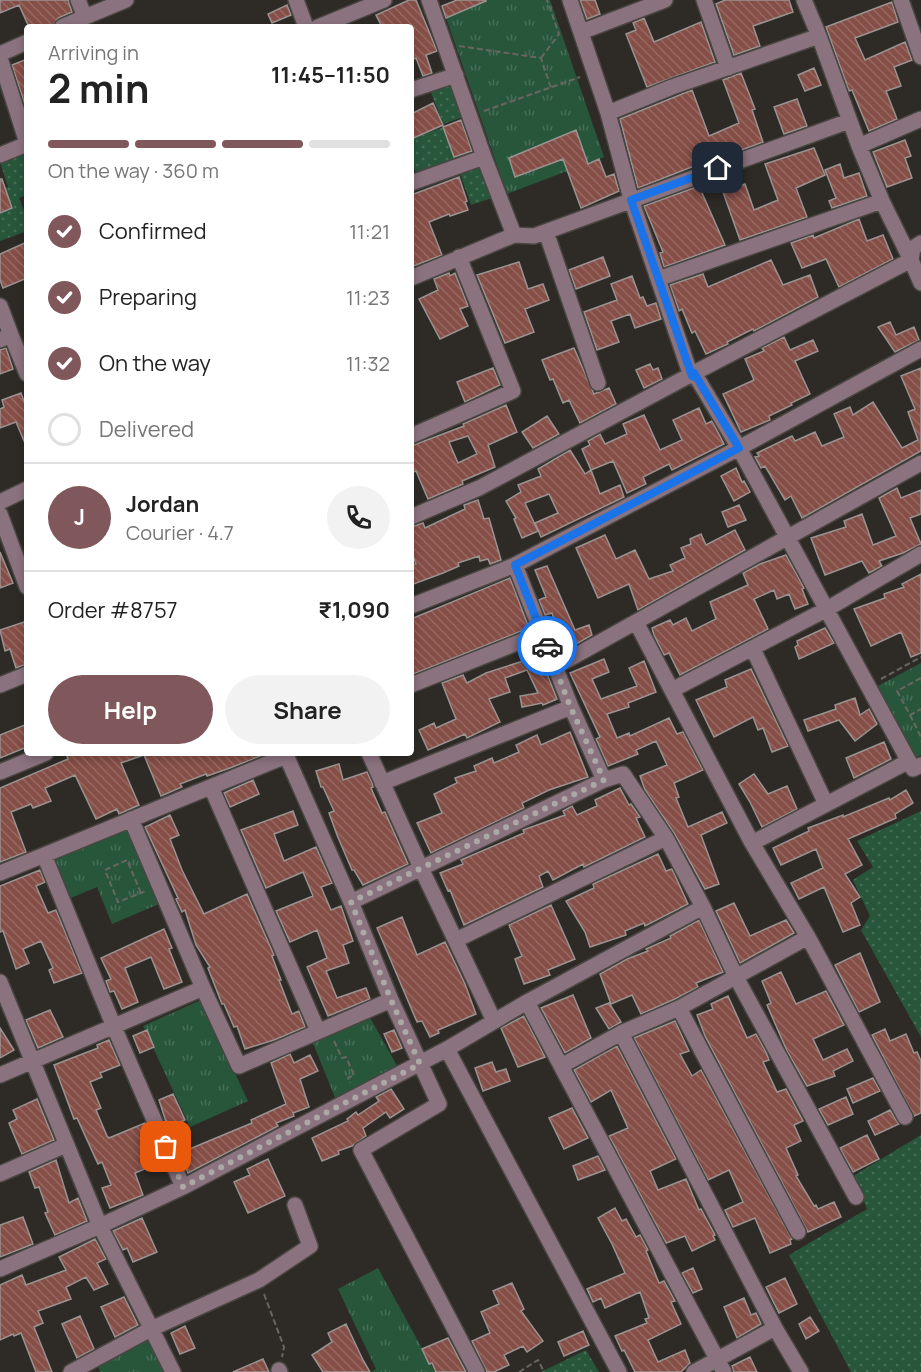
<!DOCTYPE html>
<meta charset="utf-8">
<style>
:root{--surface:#fff;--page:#f2f2f2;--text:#222;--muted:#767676;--line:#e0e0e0;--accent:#80585c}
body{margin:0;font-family:Manrope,sans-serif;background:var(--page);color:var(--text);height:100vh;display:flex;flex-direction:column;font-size:22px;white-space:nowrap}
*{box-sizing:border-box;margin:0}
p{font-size:20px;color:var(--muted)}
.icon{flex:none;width:33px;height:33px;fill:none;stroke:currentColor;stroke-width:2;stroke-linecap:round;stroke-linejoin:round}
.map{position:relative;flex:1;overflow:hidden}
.drawer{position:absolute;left:24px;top:24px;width:390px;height:732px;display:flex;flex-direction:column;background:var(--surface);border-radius:6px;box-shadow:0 3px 9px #0003}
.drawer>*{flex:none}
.pin{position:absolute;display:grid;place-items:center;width:51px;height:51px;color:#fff;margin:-26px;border-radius:12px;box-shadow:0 3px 9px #0006}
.courier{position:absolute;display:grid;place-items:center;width:60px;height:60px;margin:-30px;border:4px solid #1a73e8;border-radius:50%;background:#fff;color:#222;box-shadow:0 2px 8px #0007}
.summary em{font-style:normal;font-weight:700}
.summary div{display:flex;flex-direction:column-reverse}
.summary{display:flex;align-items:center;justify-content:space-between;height:102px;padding:0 24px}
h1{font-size:39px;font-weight:700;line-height:45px}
.bar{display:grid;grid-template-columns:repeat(4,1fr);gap:9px 6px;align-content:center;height:72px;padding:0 24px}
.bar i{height:8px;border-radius:4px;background:var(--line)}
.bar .current{background:var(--accent)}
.bar p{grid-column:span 4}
.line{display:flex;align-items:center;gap:15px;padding:0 24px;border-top:2px solid var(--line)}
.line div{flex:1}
.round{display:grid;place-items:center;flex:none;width:63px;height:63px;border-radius:32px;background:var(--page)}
ol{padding:0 24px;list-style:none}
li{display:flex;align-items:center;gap:18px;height:66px}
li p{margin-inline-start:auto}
li .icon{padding:6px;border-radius:50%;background:var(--accent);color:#fff;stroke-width:4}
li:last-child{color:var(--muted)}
li i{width:33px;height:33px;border:3px solid var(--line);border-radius:50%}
.button{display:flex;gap:12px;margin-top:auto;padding:12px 24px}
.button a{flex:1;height:69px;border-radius:36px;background:var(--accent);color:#fff;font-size:24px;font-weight:700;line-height:69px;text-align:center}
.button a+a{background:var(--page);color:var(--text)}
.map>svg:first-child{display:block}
.grass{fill:url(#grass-dots)}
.park{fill:url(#park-tufts)}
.building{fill:url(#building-back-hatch);stroke:#9a9392;stroke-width:1.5;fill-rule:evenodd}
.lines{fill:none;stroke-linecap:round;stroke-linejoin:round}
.minor-casing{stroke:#494642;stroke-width:18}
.path{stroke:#696662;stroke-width:2;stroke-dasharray:6 3;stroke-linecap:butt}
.minor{stroke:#8a727e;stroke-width:15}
.done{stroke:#aba8a5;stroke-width:6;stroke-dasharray:0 10.8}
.route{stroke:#1a73e8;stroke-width:8}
</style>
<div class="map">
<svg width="921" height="1372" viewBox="0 0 921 1372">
<defs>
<pattern id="grass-dots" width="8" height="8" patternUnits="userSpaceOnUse" patternTransform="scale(1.5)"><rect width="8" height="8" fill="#27563b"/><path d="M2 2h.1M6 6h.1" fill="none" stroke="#476e57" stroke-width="1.8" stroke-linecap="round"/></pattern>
<pattern id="park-tufts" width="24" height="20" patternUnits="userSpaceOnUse" patternTransform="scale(1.5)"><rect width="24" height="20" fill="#27563b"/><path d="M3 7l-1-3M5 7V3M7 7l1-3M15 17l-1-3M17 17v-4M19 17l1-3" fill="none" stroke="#476e57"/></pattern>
<pattern id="building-back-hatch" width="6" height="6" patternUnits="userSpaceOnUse" patternTransform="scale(1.5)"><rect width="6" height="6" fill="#854e46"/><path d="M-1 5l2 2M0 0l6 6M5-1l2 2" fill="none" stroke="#976861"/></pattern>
</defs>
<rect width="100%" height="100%" fill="#2e2b27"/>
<!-- grass -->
<path class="grass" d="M450,68L466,116L443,124L430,90L411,96V81Z
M444,127L457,161L480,154L495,197L471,205L459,171L411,175L416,173L411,160V139Z
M27,152V195L19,198L27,218V231L0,241V190L8,187L0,162Z
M921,811V1037L861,930L870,916L853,880L873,867L857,841Z
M921,1135V1372H851L789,1255L867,1209L853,1176Z
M586,1350L599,1372H541Z"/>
<!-- park -->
<path class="park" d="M480,0H550L604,157L507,194L444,12Z
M921,663V755L914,758L876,687Z
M126,826L159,904L112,924L97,887L66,900L49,858Z
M201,1000L248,1101L190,1127L143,1026Z
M368,1014L400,1071L338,1105L311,1038Z
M378,1268L435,1372H371L376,1369L338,1289Z
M152,1338L169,1372H100L98,1366Z"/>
<!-- building -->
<path class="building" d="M0,0H68L72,12L58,18L52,27H29L19,5L0,13Z
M409,0H416L437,51L426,55L432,73L423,76L416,58L411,60V27H382L376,15Z
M457,0H486V1L446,18L442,6Z
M580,0H595L600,14L587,19Z
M725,0H789L793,12L753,26L760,46L734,55L716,4Z
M892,2L898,22L855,38L865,60L905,42L912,60L894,67L901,86L886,91L897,119L869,131L852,90L849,91L826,27Z
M287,5L291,15L272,23L268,14Z
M644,18L654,42L701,22L715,62L647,87L626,34L636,30L633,23Z
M27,59V111L12,65Z
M814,68L821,85L805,91L798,75Z
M741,73L755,109L752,110L763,142L726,156L725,154L638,188L620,119L692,90L709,136L739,123L723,80Z
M797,99L807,126L784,134L774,107Z
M433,103L443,125L411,139V114Z
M461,120L472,151L454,157L443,127Z
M576,130L588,164L599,159L606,177L614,174L619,191L581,208L563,159L515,177L509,158Z
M905,140L911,156L905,158L912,178L887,187L873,152Z
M814,148L825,175L796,188L807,217L740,240L723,192L745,184L754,210L778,200L765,164Z
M840,164L844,178L859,173L867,196L832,208L829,201L836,198L825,170Z
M459,177L467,201L465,202L468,210L450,216L449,214L429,222L442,255L411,267V195Z
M0,179H2L12,208L0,213Z
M699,186L725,245L664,267L660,253L663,252L644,206Z
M859,219L867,241L883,235L893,259L839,287L826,259L802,268L791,243L813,235L814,238Z
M27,242V278L3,288L0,280V254Z
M603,257L610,276L576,289L569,270Z
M771,260L783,285L810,275L818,297L754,331L753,329L727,342L728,344L706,354L695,331L692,333L682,309L679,311L670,285L703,274L708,287Z
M519,262L528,289L543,284L549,300L525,309L534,332L505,343L477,275Z
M449,273L450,276L455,273L468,306L460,309L468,326L440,339L419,299L438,290L434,279Z
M632,276L640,298L643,297L647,306L656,303L661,319L635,328L630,314L611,321L619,342L597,350L584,312L617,300L611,284Z
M890,322L896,335L914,327L919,340L895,352L878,327Z
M784,337L790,350L813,340L818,351L795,361L810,394L791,403L792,405L769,416L770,420L741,432L723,394L754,380L745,359L764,351L762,348Z
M6,348L13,369L0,374V350Z
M574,348L594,394L609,388L616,404L580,423L569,400L563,403L553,379L550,380L542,360Z
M650,364L653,370L658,368L662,379L644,388L636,370Z
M493,368L500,385L465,402L457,382Z
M921,368V451L802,518L791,496L785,500L765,466L761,468L755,457L759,456L757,453L792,436L795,441L815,432L822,446L844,437L834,414L850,407L853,415L873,402L902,448L918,440L908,412L915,409L901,376Z
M21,393L27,409V448L16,422L0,428V409L4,407L2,400Z
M506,405L517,432L488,445L495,467L462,481L463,484L428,499L416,471L411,473V446L464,426L463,424ZM468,436L477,454L458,463L449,442Z
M699,408L706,424L712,421L724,444L672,470L669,464L643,477L646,484L627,493L613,461L591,470L582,449L590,445L588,441L600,434L605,444L627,434L623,424L644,415L660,450L682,440L673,420Z
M547,416L559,434L533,448L522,432Z
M570,450L585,474L591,470L600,494L620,485L624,497L541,537L535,523L558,513L549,494L525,503L538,531L522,538L514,519L516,518L506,501L521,492L518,485L541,476L538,469Z
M736,468L742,482L744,481L750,492L734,501L721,476Z
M897,488L901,498L921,490V514L910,518L921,544L903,553L879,561L882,566L869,573L862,561L825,575L811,538L846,527L844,521L862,514L873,545L896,536L879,498Z
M478,500L484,519L489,518L501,560L490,564L488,559L480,561L479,556L458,563L459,566L443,573L411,585V565L416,564L411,551V527L423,523L425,528L465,509L464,505Z
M739,505L746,520L728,527L722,512Z
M735,530L745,550L638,610L629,584L598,598L576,548L605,535L616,559L635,550L649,579L673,571L670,565L685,558L681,548L691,544L690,539L701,534L706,545Z
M0,552L13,583L0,588Z
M786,555L804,588L802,589L808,604L795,609L789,594L777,599L774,590L754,599L768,629L680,675L669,653L664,655L654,635L652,628L670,620L673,625L686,618L692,631L716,619L710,602L748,585L743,573L760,564Z
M547,566L575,630L589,625L592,635L564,651L552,613L545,615L539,600L546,597L535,570Z
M921,574V653L911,657L901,632L871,646L854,609L885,598L884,594L904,587L902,584Z
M510,578L529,628L411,675V619Z
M27,621V664L16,668L10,649L5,651L0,630Z
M825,628L834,643L799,659L795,647L798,645L797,641Z
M536,646L557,699L543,705L542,703L522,707L520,696L538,693L527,670L505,678L510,692L489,699L500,722L467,738L465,734L428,750L419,730L434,723L436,728L456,719L442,683L463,675L467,683L486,673L526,660L522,651Z
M604,659L609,672L592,679L601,699L637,686L629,668L644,661L656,692L628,703L629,707L607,714L617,738L629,733L630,736L669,718L677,734L683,732L703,770L674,783L679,797L676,798L688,827L722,812L727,823L701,835L719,884L705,889L674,833L645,790L640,776L667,765L656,741L636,750L638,754L608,766L596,739L600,737L570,673Z
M751,669L788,746L772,752L763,728L758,730L753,717L714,737L696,700L727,687L725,680Z
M855,698L860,715L869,709L877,724L855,741L839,720L808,731L804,720L836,709L835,705Z
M27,724V747L0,758V735Z
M570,732L588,777L549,790L522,803L524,808L431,853L417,823L442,813L434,794L457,783L455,778L476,771L474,766L492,758L494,763L519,752L516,745L537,735L541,745Z
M884,742L891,759L854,778L846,758Z
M75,753H268L230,768L207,776L206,774L180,784L182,787L161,796L144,755L121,763L139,805L119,814L117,809L96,819L75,775L45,788L51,801L33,808L31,804L11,812L26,852L0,862V788L68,759L67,756Z
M339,764L343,780L367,772L373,785V787L371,788L382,813L385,812L408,864L363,885L354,870H352L337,835L329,813L334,811L323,787H321L316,771Z
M754,774L768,794L787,786L797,809L762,827L750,802L739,784Z
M253,780L259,794L230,807L224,793Z
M620,788L629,805L631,804L640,817L636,818L645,837L584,867L583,864L553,880L548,871L539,876L543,887L464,925L450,890L448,891L440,873L463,864L461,860L524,833L523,830L565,815L563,811L572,806L577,815L597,806L595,800Z
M906,790L913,803L895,814L896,818L848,839L862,865L845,874L860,897L851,903L860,925L843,932L824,887L799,899L791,883L823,868L816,849L781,865L773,848L809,831L808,828L843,815V817L889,798L890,800Z
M293,811L298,825L274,834L284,861L316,847L332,883L321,887L331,910L341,906L353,941L343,945L349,963L326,971L337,998L366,988L370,999L328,1016L307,967L327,958L317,930L290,942L276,911L313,896L303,872L266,888L241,830Z
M170,815L179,835L170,839L182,870L204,914L247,894L274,955L272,956L281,980H279L292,1014L299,1011L305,1027L274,1040L245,1049L237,1026L234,1027L224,1004H222L208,968L210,967L196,945L185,910L182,912L176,899L178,898L145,827Z
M658,854L666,871L672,869L688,904L645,926L644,923L625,931L626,935L590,947L585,932L566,901L594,888L593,884Z
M40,870L45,882L36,886L48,913L56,910L82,973L54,983L49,970L53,968L41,941L23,949L29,963L16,969L3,931L0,932V886Z
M734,903L750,936L786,920L794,933L740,963L716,911Z
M551,905L575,959L548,970L550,975L524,984L515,959L522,956L509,925Z
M402,917L417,955L445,942L465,984L476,1014L438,1030L439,1033L430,1037L422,1021L417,1022L377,928Z
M699,920L723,972L696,983L698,987L675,999L641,1014L632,995L611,1004L600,974L627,959L648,951L646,949L671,938L670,936Z
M164,929L172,948L169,949L182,982L164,989L151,957L125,968L138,1002L122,1009L114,991L110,992L106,981L111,979L101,958Z
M860,953L880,1002L859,1012L835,965Z
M781,972L796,1004L826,991L844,1025L813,1039L823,1060L847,1049L853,1061L833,1071L835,1076L807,1086L787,1051L767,1005L771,1003L762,981Z
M573,995L591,1038L565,1053L541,1008Z
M728,996L747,1038L756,1034L766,1052L769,1060L763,1062L777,1092L786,1089L803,1121L794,1125L801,1141L786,1148L798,1175L796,1176L814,1206L816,1205L818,1209L834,1202L841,1217L808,1232L705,1036L697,1015L713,1009L711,1004Z
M609,1003L621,1022L609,1029L596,1008Z
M50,1010L63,1037L38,1048L26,1020Z
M524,1016L545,1057L518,1067L501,1028Z
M675,1021L689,1051L680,1054L692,1076L701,1070L792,1239L790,1240L791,1244L770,1253L755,1218L733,1227L725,1210L743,1202L729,1170L708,1180L634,1038Z
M0,1028L14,1050L0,1058Z
M885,1029L890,1041L906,1034L914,1053L917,1052L921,1061V1113L914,1116L872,1035Z
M147,1030L154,1047L140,1053L133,1036Z
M394,1030L402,1048L392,1052L384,1034Z
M109,1040L120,1065L100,1073L102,1077L90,1082L101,1108L96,1110L107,1136L109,1138L145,1123L161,1162L135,1173L143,1195L110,1208L102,1188L111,1185L102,1162L98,1164L77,1118L74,1119L54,1065L98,1048L97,1045Z
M617,1046L676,1159L650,1171L658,1190L686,1179L699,1210L701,1209L715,1235L713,1236L715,1240L692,1251L685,1236L666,1243L609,1136L628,1128L611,1090L591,1102L574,1070Z
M290,1054L294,1063L310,1055L318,1071L300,1079L309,1107L293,1113L294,1116L276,1123L278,1126L188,1173L180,1153L252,1123L251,1120L286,1104L271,1063Z
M492,1062L496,1072L506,1069L510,1081L483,1091L475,1068Z
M873,1078L880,1091L853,1103L847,1089Z
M391,1089L404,1109L390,1118L386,1112L363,1128L366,1136L352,1146L338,1151L339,1154L322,1161L312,1138L348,1121L347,1119L356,1112L358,1115L379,1101L376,1097Z
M173,1094L185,1120L168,1128L159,1100Z
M846,1097L853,1114L828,1125L819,1109Z
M37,1099L54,1140L22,1154L9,1123L17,1119L13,1110Z
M572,1108L588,1138L564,1149L549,1118Z
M890,1110L899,1124L875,1135L868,1121Z
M867,1135L879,1159L853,1172L840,1148Z
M598,1156L605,1170L578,1180L573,1166Z
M268,1159L285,1196L248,1213L234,1182L250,1175L247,1169Z
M56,1160L69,1203L78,1198L87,1221L55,1235L45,1213L48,1212L39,1187L35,1188L29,1172Z
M615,1208L622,1221L626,1219L636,1237L640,1235L648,1250L646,1251L659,1283L664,1281L675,1301L671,1302L681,1324L648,1340L658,1362L685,1350L690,1363L681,1372H635L624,1350L622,1351L615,1336L647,1323L645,1319L649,1318L640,1292L605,1308L601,1298L593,1302L587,1289L625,1273L612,1244L598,1218Z
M23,1217L33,1244L0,1257V1225Z
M142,1218L157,1252L133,1262L127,1248L123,1250L113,1231Z
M95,1239L106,1259L97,1263L108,1284L94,1290L86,1277L66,1287L71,1299L38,1311L43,1323L34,1327L52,1372H36L21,1333L14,1336L13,1334L0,1340V1285L22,1275L26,1285L66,1270L59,1257Z
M693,1268L702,1289L693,1293L682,1273Z
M785,1278L797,1304L779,1313L766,1287Z
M512,1283L524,1309L521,1311L543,1341L527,1352L523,1346L504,1355L509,1365L494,1372H487L472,1341L490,1333L481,1312L499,1304L493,1291Z
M124,1297L138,1325L115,1337L101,1307Z
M744,1298L751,1315L756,1313L761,1324L737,1338L724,1307Z
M80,1316L94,1349L77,1358L62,1324Z
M810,1317L819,1331L806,1339L799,1324Z
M346,1324L363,1360L370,1372H323L312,1355L332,1342L328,1333Z
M185,1326L195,1348L180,1354L171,1333Z
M583,1331L589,1345L564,1356L558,1342Z
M448,1338L466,1372H436L432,1363L429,1364L422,1349Z
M750,1357L757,1372H734L732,1366Z
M263,1359L269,1372H233Z"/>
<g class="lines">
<!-- minor casing -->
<g class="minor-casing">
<path id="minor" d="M78,0L85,17L126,0
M296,0L306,27
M429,0L484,157L514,235L534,236L849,121
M570,0L608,113L631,199L691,376
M704,0L728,68
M901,0L921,57
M62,27L85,17
M318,27L384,0
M581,32L665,0
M0,54L27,42
M0,58L27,143
M411,90L456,75
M608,113L672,87L819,36
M859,146L921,119
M0,155L27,144
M411,183L484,157
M546,232L598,383
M921,243L913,248L911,260L921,283
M411,278L514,235
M658,279L882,201
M0,306L11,335L0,340
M11,335L27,374
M694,373L911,260L882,201L859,146L819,36L804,0
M411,436L513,391L459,257
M0,502L27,489
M0,514L27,587
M411,517L479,488L694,373L739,448L913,769L921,765
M411,606L515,565L739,448L921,349
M636,622L752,843L909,761
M753,649L826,804
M555,667L921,463
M0,685L27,674
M411,685L542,633
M672,690L827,609L921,554
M285,753L351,902L391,1000L439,1104L361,1150L477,1372
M369,753L421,868L494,1021
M0,772L46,753
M382,783L571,707
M211,787L318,1031
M44,855L114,1027L183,1187
M0,873L286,756
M351,902L604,780
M703,907L736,977L856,1197
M808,937L905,1117
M456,940L666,838
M0,982L100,1226L173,1372
M203,988L239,1066L391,1000
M527,1002L724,1372
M679,1008L798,1232
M621,1033L775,1328L801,1372
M447,1049L619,1372
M561,1066L621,1033L679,1008L808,937L752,843
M0,1075L203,988L131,819
M0,1174L66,1145
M0,1269L100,1226L183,1187L447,1049L527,1002L703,907L666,838L623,774L604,780L571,707L515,565
M279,1370L280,1372
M71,1372L151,1329L259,1280L310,1246L295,1205
M694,1372L775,1328"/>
</g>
<!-- path -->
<path class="path" d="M459,46L541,58L551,88
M541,58L559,34L547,0
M484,111L580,77
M921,678L897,691L910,715L921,709
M881,679L921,657
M910,715L921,737
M141,893L127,860L105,870L118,902L146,891
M334,1041L342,1058L346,1057L354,1075L348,1078L350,1083
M264,1294L284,1347L282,1357
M519,1372L538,1360L544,1372"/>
<!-- minor -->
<use href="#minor" class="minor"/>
</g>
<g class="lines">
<!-- done -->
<path class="done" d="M166,1147L183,1187L420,1064L391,1000L351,902L604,780L570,706L547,646"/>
<!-- route -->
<path class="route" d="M547,646L515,565L739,448L694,373L692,376L631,200L718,168"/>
</g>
</svg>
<div class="pin" style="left:166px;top:1147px;background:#ea580c"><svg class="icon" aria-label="bag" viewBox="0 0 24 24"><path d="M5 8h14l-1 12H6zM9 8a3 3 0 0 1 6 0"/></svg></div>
<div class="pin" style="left:718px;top:168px;background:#1f2937"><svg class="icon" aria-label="home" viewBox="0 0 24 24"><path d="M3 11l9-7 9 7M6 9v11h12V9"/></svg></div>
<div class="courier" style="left:547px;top:646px"><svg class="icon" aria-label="car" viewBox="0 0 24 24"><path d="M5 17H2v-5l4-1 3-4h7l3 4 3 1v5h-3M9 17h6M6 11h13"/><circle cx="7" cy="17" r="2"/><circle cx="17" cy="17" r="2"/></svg></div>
<section class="drawer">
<div class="summary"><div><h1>2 min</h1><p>Arriving in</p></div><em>11:45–11:50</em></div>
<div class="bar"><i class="current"></i><i class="current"></i><i class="current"></i><i></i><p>On the way · 360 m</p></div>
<ol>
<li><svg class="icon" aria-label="check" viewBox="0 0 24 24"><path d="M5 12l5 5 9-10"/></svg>Confirmed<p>11:21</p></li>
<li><svg class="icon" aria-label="check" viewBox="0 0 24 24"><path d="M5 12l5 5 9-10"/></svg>Preparing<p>11:23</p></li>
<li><svg class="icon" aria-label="check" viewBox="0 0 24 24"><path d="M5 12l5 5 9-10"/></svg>On the way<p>11:32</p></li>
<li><i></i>Delivered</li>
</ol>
<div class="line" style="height:108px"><b class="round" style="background:var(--accent);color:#fff">J</b><div><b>Jordan</b><p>Courier · 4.7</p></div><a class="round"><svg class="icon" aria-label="phone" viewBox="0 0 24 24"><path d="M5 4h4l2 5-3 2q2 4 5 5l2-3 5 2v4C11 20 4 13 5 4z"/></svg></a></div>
<div class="line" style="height:78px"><div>Order #8757</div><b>₹1,090</b></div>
<div class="button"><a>Help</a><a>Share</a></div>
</section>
</div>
